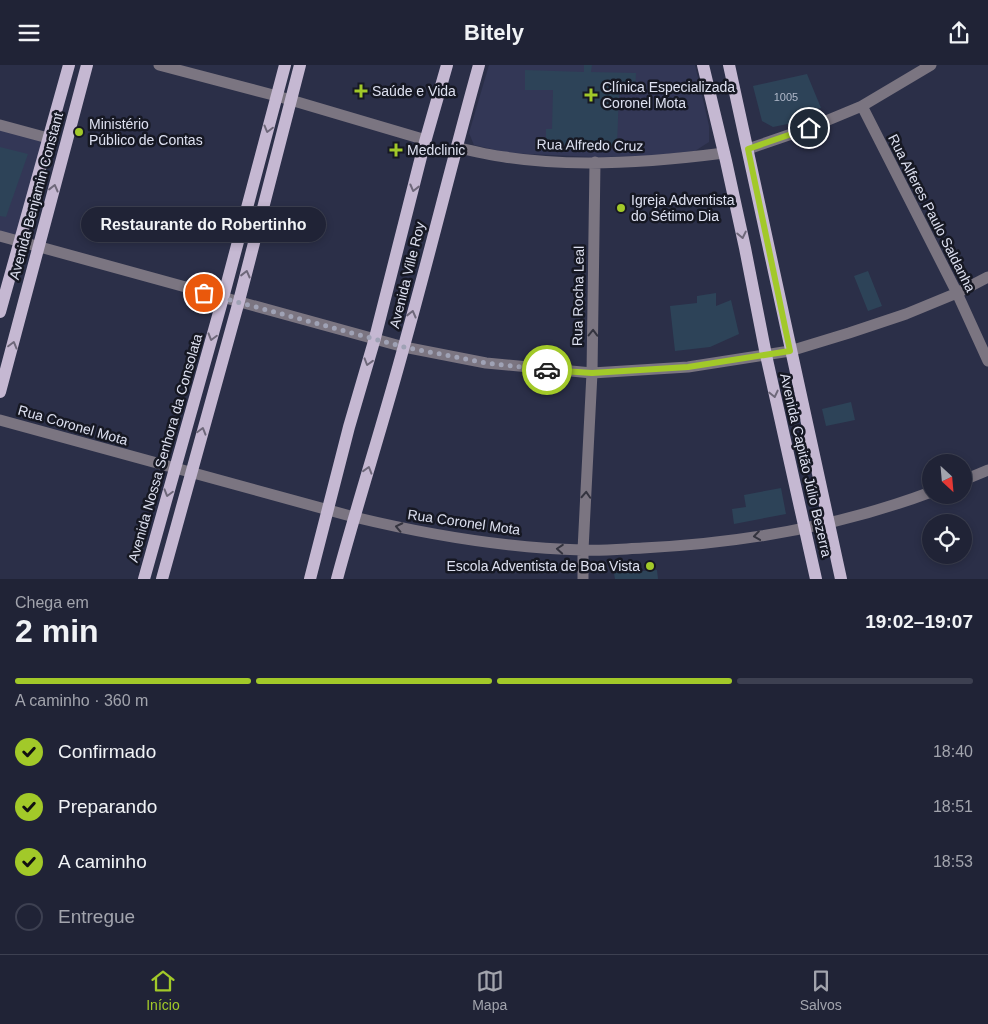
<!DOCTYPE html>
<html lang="pt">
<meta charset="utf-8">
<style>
:root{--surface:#202336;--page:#2d2f42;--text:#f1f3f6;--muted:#a2a4ad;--line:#3d4051;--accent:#a2c929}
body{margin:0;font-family:Helvetica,sans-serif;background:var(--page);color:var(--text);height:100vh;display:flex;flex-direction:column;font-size:19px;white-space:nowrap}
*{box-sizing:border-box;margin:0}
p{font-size:16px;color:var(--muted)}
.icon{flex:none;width:28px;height:28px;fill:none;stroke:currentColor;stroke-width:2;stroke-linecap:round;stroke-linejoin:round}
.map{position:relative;height:514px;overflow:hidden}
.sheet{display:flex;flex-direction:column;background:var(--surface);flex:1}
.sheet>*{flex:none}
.needle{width:32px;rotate:154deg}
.buttons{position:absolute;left:922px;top:389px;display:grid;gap:10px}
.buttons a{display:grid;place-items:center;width:50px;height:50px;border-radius:50%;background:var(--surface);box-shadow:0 2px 8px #0003,0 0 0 1px var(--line);font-size:25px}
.pin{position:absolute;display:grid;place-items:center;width:42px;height:42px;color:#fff;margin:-21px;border:2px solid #fff;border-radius:50%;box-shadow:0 1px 5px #0007}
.courier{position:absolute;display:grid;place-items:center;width:50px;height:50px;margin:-25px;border:4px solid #a2c929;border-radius:50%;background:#fff;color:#222;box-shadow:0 1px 6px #0007}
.bubble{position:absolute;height:35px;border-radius:18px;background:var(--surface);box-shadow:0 2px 8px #0003,0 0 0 1px var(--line);font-size:16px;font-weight:600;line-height:35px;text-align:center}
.summary em{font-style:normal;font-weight:600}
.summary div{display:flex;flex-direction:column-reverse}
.summary{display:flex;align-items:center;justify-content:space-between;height:85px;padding:0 15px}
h1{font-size:32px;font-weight:600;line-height:38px}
.bar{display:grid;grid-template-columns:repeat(4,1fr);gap:8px 5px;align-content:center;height:60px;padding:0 15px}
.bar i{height:6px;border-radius:4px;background:var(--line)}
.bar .on{background:var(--accent)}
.bar p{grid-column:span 4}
ol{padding:0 15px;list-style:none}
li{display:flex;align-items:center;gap:15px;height:55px}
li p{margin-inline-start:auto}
li .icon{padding:5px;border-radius:50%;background:var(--accent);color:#111;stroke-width:4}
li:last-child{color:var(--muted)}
li i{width:28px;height:28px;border:2px solid var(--line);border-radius:50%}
header{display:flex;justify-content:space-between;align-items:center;height:65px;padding:0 15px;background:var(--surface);font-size:22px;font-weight:600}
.tabs{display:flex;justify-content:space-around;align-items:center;height:70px;border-top:1px solid var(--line);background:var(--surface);font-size:14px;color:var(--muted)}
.tabs a{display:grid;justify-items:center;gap:2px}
.tabs .on{color:var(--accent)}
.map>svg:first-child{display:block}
.built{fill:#333756}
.building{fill:#2d4358}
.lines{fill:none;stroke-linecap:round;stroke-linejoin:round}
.minor{stroke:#7b7581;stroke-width:11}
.major{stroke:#c5b8d2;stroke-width:12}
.oneway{stroke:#6e687a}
.oneway2{stroke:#34343f}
.done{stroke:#9fa2b5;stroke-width:5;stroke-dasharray:0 9}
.route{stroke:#a2c929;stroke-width:6}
.poi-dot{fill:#a2c929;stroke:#161823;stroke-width:2}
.labels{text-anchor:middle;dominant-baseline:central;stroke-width:5;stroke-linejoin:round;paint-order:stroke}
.number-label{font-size:11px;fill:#b1b9ca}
.poi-label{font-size:14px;fill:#dde0f0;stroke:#161823;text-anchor:start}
.street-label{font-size:14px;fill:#dde0f0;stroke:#161823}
</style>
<header><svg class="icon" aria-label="menu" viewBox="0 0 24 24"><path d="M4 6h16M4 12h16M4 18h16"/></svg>Bitely<svg class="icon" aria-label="share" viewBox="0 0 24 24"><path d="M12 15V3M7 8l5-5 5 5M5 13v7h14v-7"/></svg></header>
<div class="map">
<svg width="988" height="514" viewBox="0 0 988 514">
<rect width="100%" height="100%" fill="#2b2f48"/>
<!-- built -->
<path class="built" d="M489,0H695L709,61V77L695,86L648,91L594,92L508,88L474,80L469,68Z
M0,56L50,70L19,173L0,168Z"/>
<!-- building -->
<path class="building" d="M584,0H592L591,7L636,8L635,28L619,27L617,81L546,79V64H552L553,25H525V5L584,7Z
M807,9L821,43L800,49L802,56L773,62L762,56L753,21Z
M0,82L28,89L6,152L0,151Z
M868,206L882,241L868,246L854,211Z
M716,228V241L731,235L739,269L710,282L675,286L670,241L697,238V231Z
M851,337L855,355L826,361L822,344Z
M781,423L786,449L734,459L732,444L746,442L744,430Z
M657,505L658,514H615L614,508Z"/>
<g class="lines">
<!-- minor -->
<path class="minor" d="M159,0L277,31L426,75
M862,41L957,228L988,296
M0,60L48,73
M456,82C472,86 488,90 505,92C574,103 655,97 724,88
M748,84L809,63L862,41L931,0
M0,171L404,282L486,298L592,308L688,302L790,286L849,268L906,249L957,228L988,212
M0,355L354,452C429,470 505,483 582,485C602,486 622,484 643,483C742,478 838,462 931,427
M964,415L988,405
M583,514V485L592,308L595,97"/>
<!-- major -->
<path class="major" d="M703,0L726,96L745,183L766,290L816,514
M729,0L841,514
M0,247L69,0
M0,327L87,0
M144,514L223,233L285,0
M162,514L239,236L300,0
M310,514L349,362L375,273L423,84L447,0
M337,514C358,436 383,359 404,281C430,188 453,93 479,0"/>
</g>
<!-- one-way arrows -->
<defs><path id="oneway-chevron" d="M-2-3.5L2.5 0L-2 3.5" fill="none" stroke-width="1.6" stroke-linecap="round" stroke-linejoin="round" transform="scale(1.25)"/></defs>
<g class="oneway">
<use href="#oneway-chevron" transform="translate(268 64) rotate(105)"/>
<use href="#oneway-chevron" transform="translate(54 123) rotate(-76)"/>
<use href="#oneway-chevron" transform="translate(414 123) rotate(104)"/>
<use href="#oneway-chevron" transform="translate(742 170) rotate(78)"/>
<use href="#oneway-chevron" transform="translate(246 209) rotate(-76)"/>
<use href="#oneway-chevron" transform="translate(412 249) rotate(-76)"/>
<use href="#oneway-chevron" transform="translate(212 272) rotate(106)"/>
<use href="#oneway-chevron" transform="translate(13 280) rotate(-75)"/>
<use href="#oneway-chevron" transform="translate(368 297) rotate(107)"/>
<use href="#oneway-chevron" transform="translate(774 329) rotate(77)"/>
<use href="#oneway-chevron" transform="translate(202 366) rotate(-74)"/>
<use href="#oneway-chevron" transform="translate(368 405) rotate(-73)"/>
<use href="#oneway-chevron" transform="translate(168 428) rotate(106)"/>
</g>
<g class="oneway2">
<use href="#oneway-chevron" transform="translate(593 268) rotate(-89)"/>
<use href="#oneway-chevron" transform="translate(586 430) rotate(-87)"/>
<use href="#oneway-chevron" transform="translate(399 462) rotate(-168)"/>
<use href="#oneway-chevron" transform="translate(757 471) rotate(172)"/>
<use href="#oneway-chevron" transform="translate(560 484) rotate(-176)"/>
</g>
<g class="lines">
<!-- done -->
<path class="done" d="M204,228L404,282L486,298L547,305"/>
<!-- route -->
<path class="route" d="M547,305L592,308L688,302L790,286L748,84L809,63"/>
</g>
<!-- markers -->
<g class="poi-dot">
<path d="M358.5 18.5h5v5h5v5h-5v5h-5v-5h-5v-5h5z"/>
<path d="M588.5 22.5h5v5h5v5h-5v5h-5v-5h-5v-5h5z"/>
<circle cx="79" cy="67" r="5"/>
<path d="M393.5 77.5h5v5h5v5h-5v5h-5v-5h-5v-5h5z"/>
<circle cx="621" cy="143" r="5"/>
<circle cx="650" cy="501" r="5"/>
</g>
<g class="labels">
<!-- number labels -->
<g class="number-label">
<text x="786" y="32">1005</text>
</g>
<!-- poi labels -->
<g class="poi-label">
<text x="602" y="22">Clínica Especializada<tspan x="602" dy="16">Coronel Mota</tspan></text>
<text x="372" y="26">Saúde e Vida</text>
<text x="89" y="59">Ministério<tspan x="89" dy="16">Público de Contas</tspan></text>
<text x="407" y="85">Medclinic</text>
<text x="631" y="135">Igreja Adventista<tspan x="631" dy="16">do Sétimo Dia</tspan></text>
<text x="640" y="501" text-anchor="end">Escola Adventista de Boa Vista</text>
</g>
<!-- street labels -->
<g class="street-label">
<text transform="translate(590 80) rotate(1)">Rua Alfredo Cruz</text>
<text transform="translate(36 131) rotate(-75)">Avenida Benjamin Constant</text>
<text transform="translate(932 148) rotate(63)">Rua Alferes Paulo Saldanha</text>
<text transform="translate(407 210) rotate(-76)">Avenida Ville Roy</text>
<text transform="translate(578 231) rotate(-89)">Rua Rocha Leal</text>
<text transform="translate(73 360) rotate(16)">Rua Coronel Mota</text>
<text transform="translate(165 383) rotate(-74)">Avenida Nossa Senhora da Consolata</text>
<text transform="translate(806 400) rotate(77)">Avenida Capitão Júlio Bezerra</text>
<text transform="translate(464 457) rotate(8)">Rua Coronel Mota</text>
</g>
</g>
</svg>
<div class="buttons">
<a><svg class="needle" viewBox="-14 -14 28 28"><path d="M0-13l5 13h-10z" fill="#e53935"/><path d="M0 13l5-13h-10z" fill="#a2a4ad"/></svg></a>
<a><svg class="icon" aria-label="locate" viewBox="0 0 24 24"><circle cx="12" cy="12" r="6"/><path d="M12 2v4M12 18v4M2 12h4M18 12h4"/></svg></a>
</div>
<div class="pin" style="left:204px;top:228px;background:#ea580c"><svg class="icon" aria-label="bag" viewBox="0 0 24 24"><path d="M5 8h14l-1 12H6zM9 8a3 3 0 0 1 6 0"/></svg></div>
<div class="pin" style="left:809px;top:63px;background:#1f2937"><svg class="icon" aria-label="home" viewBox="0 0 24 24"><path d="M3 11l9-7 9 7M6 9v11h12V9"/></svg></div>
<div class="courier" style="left:547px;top:305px"><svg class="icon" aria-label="car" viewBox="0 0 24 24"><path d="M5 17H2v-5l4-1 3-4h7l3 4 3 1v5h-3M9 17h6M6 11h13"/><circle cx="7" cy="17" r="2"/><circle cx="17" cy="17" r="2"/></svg></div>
<div class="bubble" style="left:81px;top:142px;width:245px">Restaurante do Robertinho</div>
</div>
<section class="sheet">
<div class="summary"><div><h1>2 min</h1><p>Chega em</p></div><em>19:02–19:07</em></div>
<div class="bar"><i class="on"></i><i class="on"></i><i class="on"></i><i></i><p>A caminho · 360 m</p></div>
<ol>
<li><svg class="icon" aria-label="check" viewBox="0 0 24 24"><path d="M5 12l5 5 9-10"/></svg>Confirmado<p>18:40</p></li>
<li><svg class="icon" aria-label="check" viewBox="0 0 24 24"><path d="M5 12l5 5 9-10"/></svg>Preparando<p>18:51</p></li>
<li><svg class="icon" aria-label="check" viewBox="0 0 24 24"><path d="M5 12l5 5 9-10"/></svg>A caminho<p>18:53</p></li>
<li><i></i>Entregue</li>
</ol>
</section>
<nav class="tabs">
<a class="on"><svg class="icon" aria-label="home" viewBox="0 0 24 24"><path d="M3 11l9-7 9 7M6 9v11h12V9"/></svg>Início</a>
<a><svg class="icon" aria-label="map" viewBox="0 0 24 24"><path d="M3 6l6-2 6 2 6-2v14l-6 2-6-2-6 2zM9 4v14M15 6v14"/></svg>Mapa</a>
<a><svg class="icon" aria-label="saved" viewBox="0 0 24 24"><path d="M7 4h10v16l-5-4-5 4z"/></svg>Salvos</a>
</nav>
